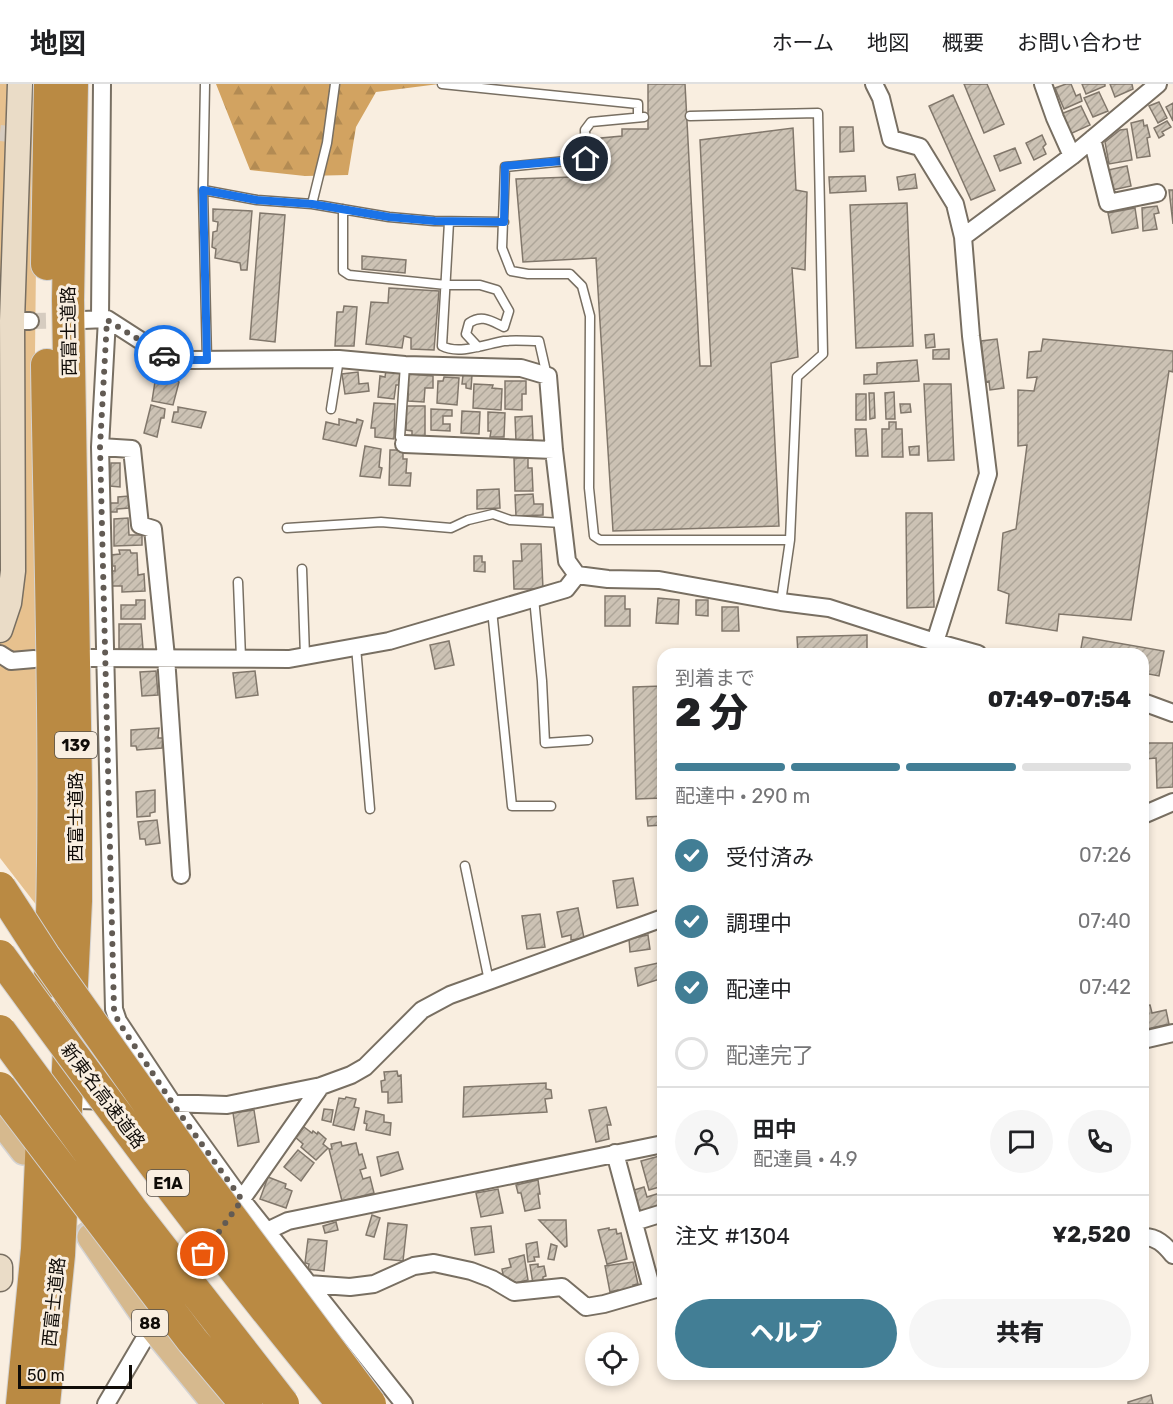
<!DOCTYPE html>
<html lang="ja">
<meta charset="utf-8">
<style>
:root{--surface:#fff;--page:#f6f6f6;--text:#202124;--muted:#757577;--line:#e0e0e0;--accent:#427e95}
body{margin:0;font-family:Rubik,"Noto Sans JP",sans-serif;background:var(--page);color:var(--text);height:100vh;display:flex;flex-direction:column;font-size:22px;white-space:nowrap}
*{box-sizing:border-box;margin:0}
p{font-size:20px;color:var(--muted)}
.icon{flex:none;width:33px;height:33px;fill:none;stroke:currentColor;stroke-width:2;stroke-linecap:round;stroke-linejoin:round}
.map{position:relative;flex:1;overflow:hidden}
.panel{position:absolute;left:657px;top:564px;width:492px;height:732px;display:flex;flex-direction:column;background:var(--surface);border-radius:18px;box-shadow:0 3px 9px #0003}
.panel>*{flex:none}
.controls{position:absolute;left:585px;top:1248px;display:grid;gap:12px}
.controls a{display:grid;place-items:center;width:54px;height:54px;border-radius:50%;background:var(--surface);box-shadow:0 3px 9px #0003;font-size:30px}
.scale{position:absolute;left:18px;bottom:15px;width:114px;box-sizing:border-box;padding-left:6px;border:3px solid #100c08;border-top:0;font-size:16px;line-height:21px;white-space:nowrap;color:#100c08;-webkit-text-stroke:4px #f9eee0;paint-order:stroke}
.pin{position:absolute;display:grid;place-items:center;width:51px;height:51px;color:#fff;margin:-26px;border:3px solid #fff;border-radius:50%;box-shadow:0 2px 6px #0007}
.courier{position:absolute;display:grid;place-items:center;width:60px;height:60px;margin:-30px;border:4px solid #1a73e8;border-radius:50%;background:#fff;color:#222;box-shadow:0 2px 8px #0007}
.summary em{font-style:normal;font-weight:800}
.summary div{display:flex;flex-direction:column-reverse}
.summary{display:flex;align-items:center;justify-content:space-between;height:102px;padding:0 18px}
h1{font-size:39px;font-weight:800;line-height:45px}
.bar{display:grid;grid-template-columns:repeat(4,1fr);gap:9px 6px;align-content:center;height:72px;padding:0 18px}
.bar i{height:8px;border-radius:4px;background:var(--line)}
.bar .selected{background:var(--accent)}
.bar p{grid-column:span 4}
.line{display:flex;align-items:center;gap:15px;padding:0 18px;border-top:2px solid var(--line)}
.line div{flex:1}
.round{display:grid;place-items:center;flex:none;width:63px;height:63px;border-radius:32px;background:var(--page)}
ol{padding:0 18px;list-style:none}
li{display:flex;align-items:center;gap:18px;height:66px}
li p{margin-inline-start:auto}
li .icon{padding:6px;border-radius:50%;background:var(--accent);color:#fff;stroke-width:4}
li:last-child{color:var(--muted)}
li i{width:33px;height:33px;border:3px solid var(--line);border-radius:50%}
.cta{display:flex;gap:12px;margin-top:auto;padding:12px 18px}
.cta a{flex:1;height:69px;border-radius:36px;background:var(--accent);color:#fff;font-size:24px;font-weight:800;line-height:69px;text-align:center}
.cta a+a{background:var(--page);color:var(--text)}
header{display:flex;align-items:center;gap:36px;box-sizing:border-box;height:84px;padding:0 30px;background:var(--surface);border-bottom:2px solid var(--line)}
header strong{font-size:28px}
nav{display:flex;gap:33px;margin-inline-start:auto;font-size:21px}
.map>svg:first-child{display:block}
.grass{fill:#e7c18e}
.forest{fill:url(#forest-firs)}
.building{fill:url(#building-hatch);stroke:#81776b;stroke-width:1.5}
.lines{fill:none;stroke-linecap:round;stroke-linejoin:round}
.street-tunnel{stroke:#d6ccc0;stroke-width:16;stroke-dasharray:16 8;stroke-linecap:butt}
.primary-tunnel{stroke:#d6ccc0;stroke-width:27;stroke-dasharray:27 14;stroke-linecap:butt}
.lane-casing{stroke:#786f62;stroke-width:11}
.street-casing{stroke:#786f62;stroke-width:20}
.secondary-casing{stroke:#786f62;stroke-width:27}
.primary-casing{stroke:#d4d3d3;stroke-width:30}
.highway-casing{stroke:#d4d3d3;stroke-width:34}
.lane{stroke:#fff;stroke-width:8}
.street{stroke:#fff;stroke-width:16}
.secondary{stroke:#eadcc7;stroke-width:24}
.primary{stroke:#d6b98e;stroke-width:27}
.highway{stroke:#ba8a43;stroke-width:32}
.highway-bridge-casing{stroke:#d4d3d3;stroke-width:34;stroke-linecap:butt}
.highway-bridge{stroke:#ba8a43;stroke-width:32}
.done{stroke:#625b54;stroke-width:6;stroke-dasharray:0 10.8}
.route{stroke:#1a73e8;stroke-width:8}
.labels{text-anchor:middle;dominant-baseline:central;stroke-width:6;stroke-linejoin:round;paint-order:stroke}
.shield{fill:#f9eee0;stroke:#565049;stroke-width:1.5}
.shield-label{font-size:16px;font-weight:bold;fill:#100c08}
.street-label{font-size:18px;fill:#100c08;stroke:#f9eee0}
</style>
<header>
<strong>地図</strong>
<nav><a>ホーム</a><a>地図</a><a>概要</a><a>お問い合わせ</a></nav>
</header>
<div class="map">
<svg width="1173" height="1320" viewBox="0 0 1173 1320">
<defs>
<pattern id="forest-firs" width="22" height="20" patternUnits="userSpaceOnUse" patternTransform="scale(1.5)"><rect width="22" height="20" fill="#d2a361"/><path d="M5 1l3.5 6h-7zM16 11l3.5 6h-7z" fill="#b38b53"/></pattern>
<pattern id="building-hatch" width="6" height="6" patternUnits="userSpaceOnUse" patternTransform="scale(1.5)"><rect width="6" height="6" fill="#ccc2b4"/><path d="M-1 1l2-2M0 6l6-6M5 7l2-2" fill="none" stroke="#aea699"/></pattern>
</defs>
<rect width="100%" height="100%" fill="#f9eee0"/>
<!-- grass -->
<path class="grass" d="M0,0H38L34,359L41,827L0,774Z"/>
<!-- forest -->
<path class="forest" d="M216,0H439L376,8L356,43L348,91L305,92L250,86Z"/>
<!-- building -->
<path class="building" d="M648,0H685L700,282H711L700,56L793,44L796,106L807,108L805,186L792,184L798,273L771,279L779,442L613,447L596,174L523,178L516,95L600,92L601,54L622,52V45H648Z
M964,0H987L1004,40L984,49Z
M1066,0H1071L1076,12L1080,10L1082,17L1064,25L1055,4Z
M1082,0H1105V2L1086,10Z
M1110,0H1132L1133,5L1115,13Z
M1099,8L1108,27L1093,33L1084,14Z
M953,11L995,106L971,116L929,22Z
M1159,18L1167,34L1158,39L1149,22Z
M1173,19V37L1166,23Z
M1081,22L1090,41L1070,50L1061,30Z
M1143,36L1144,42L1147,41L1150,53L1147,54L1150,72L1137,74L1131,39Z
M1167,37L1171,43L1162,48L1164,51L1159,54L1154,44Z
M840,43H853L854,67L840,68Z
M1127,45L1132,76L1109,80L1105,58L1120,46Z
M1042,51L1046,60L1043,63L1046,70L1034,76L1026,59Z
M1015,64L1021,79L1000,87L994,72Z
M1127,82L1131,102L1112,106L1108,86Z
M915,90L917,104L899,106L897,93Z
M865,92L866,107L830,109L829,93Z
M1169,106H1173V140Z
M907,119L913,262L856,264L850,121Z
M1157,122L1159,129L1154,130L1157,145L1143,147L1142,124Z
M1135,124L1138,144L1112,149L1108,129Z
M213,125L252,127L247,186H241L240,179L215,174L216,165L212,163L213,148L217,147L218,138L213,137Z
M260,129L285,131L275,258L250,255Z
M362,172L406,176L405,189L362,185Z
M389,204L439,207L434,266L411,265V254L404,252L402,264L366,260L371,218L388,219Z
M344,222L357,223L354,262H335L337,228H343Z
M934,250L935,263L926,264L925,251Z
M997,255L1004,304L990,306L989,297L986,298L981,257Z
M1043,255L1173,267V288L1169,287L1131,536L1059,530L1057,547L1006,539L1009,510L998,506L1003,449L1016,445L1027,361L1018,362V306L1034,307L1037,293L1027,294L1029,268L1041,267Z
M949,265V275H933V266Z
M917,276L919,297L864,300V291L877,290V279Z
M157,285L170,287L169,291H178L176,296L179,298L173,321L152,317Z
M386,286L400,288L399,301H396L394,315L378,313L380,292L385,293Z
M358,288L359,300L368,299L369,307L345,310L342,290Z
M409,290L433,292V304H425L424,318L408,317Z
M463,291H472L471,305L466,304V300H462Z
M444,293L459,294L457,321L437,319L438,297H443Z
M505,297H526V310H522V326L505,325Z
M474,300L493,301L492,304L502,305L501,326L473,324Z
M924,300H951L954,376L928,377Z
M894,308L895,335H886L885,309Z
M869,309H874L875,334L870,335Z
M856,310H866V336H856Z
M374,319L395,320L394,355L375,353V344H371Z
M900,320H910L911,328L901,329Z
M151,321L165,325L164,334H161L157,353L144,349Z
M407,322H425V355L412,354V347L406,346Z
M178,323L206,328L201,344L172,338L174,328H178Z
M431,325L452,326V332H443V340H450V347L431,346Z
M462,327L480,328L479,350L461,349Z
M488,328L505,329L504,353H490L491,347H488Z
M532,332L533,356L516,357L515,333Z
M339,335L356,339L357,335L363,337L356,362L323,355L326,338L339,341Z
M889,338H896V345H902L903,373H882V345H889Z
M855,345H866L868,372H856Z
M365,362L381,365L379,383L382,384L380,394L360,392Z
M919,362V371H910L909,363Z
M390,366H403V375H407L406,389H411L410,402L389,401Z
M528,373V384H532L533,407H515L514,374Z
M111,379H120V403L110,402Z
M499,405L500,424L477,425V406Z
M533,410L534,420H543V431L516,432L515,411Z
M129,412V424L117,425V428H109V419H118V413Z
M906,429H932L934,523L907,524Z
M128,434L129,451H142V461L114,462V435Z
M521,460H541L543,505H514L513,477H522Z
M119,466H130L131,469H137L138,491L144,490L145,507L122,508V502H111L110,487H115V482H112L111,471L120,470Z
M474,472H482V478H485V488L474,487Z
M605,512H625V525H630V542H605Z
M658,514L679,516L678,540L656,539Z
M136,516H145V535H121V521H136Z
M696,516H708V532L696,531Z
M722,523H738L739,547H722Z
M119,540H141L143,565L119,566Z
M867,551V570H798L797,553Z
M1083,553L1164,567L1159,592L1143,589V570H1080Z
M449,557L454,581L435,585L430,561Z
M156,587L158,611L142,612L140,588Z
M255,587L258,611L236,614L233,589Z
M663,602V714L636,715L633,603Z
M159,644L158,654H163L162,664L137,666L136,662H131V646Z
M1145,659H1173V703L1157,704L1156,674L1145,675Z
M155,706V728L150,729V732L137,733L136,708Z
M663,732V741L648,742L647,733Z
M157,736L160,759L146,761L145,755H140L138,738Z
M633,794L638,821L617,824L613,797Z
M578,824L584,854L571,856V851L562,853L557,828Z
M540,830L545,863L527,865L522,832Z
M648,851L650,865L630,868L629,855Z
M663,878V894L638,902L635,884Z
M1150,921L1152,929L1166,926L1169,940L1147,945L1146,941L1143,942V922Z
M397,987L398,992L401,991L402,1018L388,1019V1008H382L381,997L385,996L384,988Z
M546,999V1005L551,1006L552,1014L545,1015L547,1028L463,1033L464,1003Z
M346,1013L356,1015L354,1023L359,1024L354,1046L333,1041L339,1014L345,1015Z
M606,1023L611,1041H607L609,1055L596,1058L589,1026Z
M324,1025L333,1026L331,1038L322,1036Z
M254,1026L259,1058L238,1062L233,1029Z
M366,1027L384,1031V1038L391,1039L390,1051L366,1046L367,1040L364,1039Z
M304,1043L312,1049L313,1047L317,1050L318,1048L326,1055L323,1060L328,1064L316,1076L301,1063L303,1060L295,1053Z
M341,1058L342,1062L356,1059L359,1071L362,1070L366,1084L360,1086L363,1095L370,1093L374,1109L342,1117L329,1065H332L331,1060Z
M298,1066L314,1079L301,1097L284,1083Z
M398,1068L403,1085L381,1092L377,1073Z
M663,1071V1102L649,1106L641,1077Z
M268,1093L286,1100L285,1104L292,1107L286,1124L260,1115Z
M538,1096L540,1110H538L540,1124L525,1127L521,1109H518L516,1101Z
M644,1103L647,1113L663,1108V1125L641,1131L636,1113H633L631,1107Z
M498,1105L503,1129L481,1133L476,1109Z
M372,1131L380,1134L374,1153L366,1151Z
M539,1136H566L567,1162L565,1163Z
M336,1138L338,1146L325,1149L323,1142Z
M388,1139L407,1141L403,1177L384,1175Z
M491,1142L494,1168L475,1171L471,1144Z
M609,1144V1146L616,1145L617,1150L621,1149L627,1175L607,1180L598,1146Z
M308,1155L327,1157L324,1187L308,1185L309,1180L305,1179Z
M537,1158L539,1173H534L535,1177L528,1178L526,1160Z
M551,1160L557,1162L554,1176L548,1175Z
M524,1171L528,1196L515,1199L504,1196L502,1185L511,1183L509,1175Z
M633,1178L638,1200L633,1201L634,1207L619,1211L618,1206L610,1208L605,1182Z
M538,1180V1183L544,1182L546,1192L543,1193V1199L533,1200L530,1181Z
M1151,1311L1153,1320H1128V1318Z"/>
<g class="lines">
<!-- street-tunnel -->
<path class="street-tunnel" d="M0,49L19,51
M30,237L73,236"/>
<!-- primary-tunnel -->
<path class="primary-tunnel" d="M55,1107L91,1153"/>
<!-- lane casing -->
<g class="lane-casing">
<path id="lane" d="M205,0L203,106L207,276
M442,0L638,20V33
M690,32L818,29L823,270L797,293L790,456L781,518
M644,33L591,38L585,46L586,75L505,83L502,164L511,187L528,190H570L582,202L590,232L589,404L594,452L600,456H790
M203,106L257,116L312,120L389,133L434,137L504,138
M312,120L327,59L335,0
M343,125V187L349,191L446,201H480L497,206L509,227L504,243C491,237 482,230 469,239L466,250L478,263
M449,138L442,262C459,271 486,260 504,257C515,256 528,257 539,257L547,292
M331,325L339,275
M404,360L400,353L405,281
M287,444L381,438L451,444L468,436L493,430L510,436L562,439
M302,485L305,572
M238,498L241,574
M534,514L542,597L545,659L588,656
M492,526L512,722H551
M356,563L370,725
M465,782L489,897"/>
</g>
<!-- street casing -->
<g class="street-casing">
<path id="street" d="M874,0L881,14L891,55L920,63L955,120L963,153L971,252L988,390L935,558
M1043,0L1055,34L1072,72
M1092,55L1108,119L1157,109
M963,153L1072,72L1158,0
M100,235L102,0
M107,235L100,363L114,925L118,937L173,1020L242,1116L404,1320
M83,236L107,235L163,271L191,276L339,275L405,281L521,284L548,292L554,366L567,477L577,491L608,495L659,496L781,518L829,524L935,558L978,570
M12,237H30
M404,360L554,366
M100,363L132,365L140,441L153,445L166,573L181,791
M0,570L11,577L34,575
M89,574L289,575L389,557L566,505L577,491
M1143,618L1173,629
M1143,731L1173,718
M1143,956L1173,949
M80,1016L227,1021L321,1002L351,991L365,983L422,926L450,911L663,834
M615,1069L652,1206
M237,1122L321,1002
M634,1138L663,1129
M267,1147L288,1137L663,1060
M1143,1153C1156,1152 1165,1161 1173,1171
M308,1200L350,1203L374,1200L414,1182L434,1179L471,1187L492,1195L514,1208L562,1203L586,1223L604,1220L663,1203
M106,1320L152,1242L216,1153"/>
</g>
<!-- secondary casing -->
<g class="secondary-casing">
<path id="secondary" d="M0,546L9,519L13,487L12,237L20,0
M0,1183V1195"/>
</g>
<!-- primary casing -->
<g class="primary-casing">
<path id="primary" d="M0,1036L24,1067
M91,1153L152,1242L216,1320"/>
</g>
<!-- highway casing -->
<g class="highway-casing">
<path id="highway" d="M47,180L50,0
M47,281C50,486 58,692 50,897
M22,1320L37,1165L42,1052
M44,1320L59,1171L76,817V699L68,216L72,0"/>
</g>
<!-- lane -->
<use href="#lane" class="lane"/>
<!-- street -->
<use href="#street" class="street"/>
<!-- secondary -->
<use href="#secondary" class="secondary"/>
<!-- primary -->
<use href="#primary" class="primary"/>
<!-- highway -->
<use href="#highway" class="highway"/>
<!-- highway-bridge casing -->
<g class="highway-bridge-casing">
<path id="highway-bridge" d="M0,804L44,872L199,1091L370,1320
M0,872C111,1024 223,1176 343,1320
M0,947L131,1125L283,1320
M0,1004L192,1256L246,1320"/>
</g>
<!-- highway-bridge -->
<use href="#highway-bridge" class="highway-bridge"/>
</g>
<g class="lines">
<!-- done -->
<path class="done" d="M164,271L107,236L100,363L114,925L118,937L173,1020L242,1116L203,1170"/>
<!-- route -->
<path class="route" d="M164,271L191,276H207L203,106L257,116L312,120L389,133L435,137L504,138L505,82L586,75"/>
</g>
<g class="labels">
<!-- shield labels -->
<g class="shield">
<rect x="55" y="648" width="42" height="26" rx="4.5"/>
<rect x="147" y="1086" width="42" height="26" rx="4.5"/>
<rect x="132" y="1226" width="36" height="26" rx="4.5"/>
</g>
<g class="shield-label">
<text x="76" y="661">139</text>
<text x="168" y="1099">E1A</text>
<text x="150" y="1239">88</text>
</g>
<!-- street labels -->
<g class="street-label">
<text transform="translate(69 247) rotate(-91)">西富士道路</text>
<text transform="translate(76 733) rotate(-90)">西富士道路</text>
<text transform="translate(103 1012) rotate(53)">新東名高速道路</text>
<text transform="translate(54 1218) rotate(-84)">西富士道路</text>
</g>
</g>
</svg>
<div class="controls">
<a><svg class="icon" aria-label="locate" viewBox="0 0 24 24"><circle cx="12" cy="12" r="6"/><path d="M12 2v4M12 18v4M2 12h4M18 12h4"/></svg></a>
</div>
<div class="scale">50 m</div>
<div class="pin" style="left:203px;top:1170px;background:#ea580c"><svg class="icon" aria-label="bag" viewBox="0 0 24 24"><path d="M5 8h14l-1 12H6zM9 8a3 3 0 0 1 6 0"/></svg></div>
<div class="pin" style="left:586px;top:75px;background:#1f2937"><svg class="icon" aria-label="home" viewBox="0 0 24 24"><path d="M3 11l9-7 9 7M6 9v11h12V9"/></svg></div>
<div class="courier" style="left:164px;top:271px"><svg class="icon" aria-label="car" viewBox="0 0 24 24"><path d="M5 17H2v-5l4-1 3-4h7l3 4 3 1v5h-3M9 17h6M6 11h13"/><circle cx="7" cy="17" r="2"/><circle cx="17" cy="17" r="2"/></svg></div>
<section class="panel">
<div class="summary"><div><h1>2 分</h1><p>到着まで</p></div><em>07:49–07:54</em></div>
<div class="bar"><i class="selected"></i><i class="selected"></i><i class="selected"></i><i></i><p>配達中 · 290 m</p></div>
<ol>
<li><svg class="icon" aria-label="check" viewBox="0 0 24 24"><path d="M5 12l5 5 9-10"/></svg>受付済み<p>07:26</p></li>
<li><svg class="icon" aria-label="check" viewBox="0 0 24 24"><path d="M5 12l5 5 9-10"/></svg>調理中<p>07:40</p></li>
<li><svg class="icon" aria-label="check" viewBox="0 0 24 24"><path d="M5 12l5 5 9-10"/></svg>配達中<p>07:42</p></li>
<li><i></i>配達完了</li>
</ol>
<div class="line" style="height:108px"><a class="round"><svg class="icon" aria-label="person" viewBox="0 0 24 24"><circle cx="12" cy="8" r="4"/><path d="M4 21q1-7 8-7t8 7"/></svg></a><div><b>田中</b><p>配達員 · 4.9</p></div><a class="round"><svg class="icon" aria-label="chat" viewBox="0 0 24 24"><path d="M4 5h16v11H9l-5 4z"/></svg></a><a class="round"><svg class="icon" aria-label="phone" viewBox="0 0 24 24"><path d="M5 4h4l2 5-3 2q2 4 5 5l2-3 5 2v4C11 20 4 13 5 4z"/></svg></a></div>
<div class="line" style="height:78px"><div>注文 #1304</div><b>¥2,520</b></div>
<div class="cta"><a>ヘルプ</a><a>共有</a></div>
</section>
</div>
